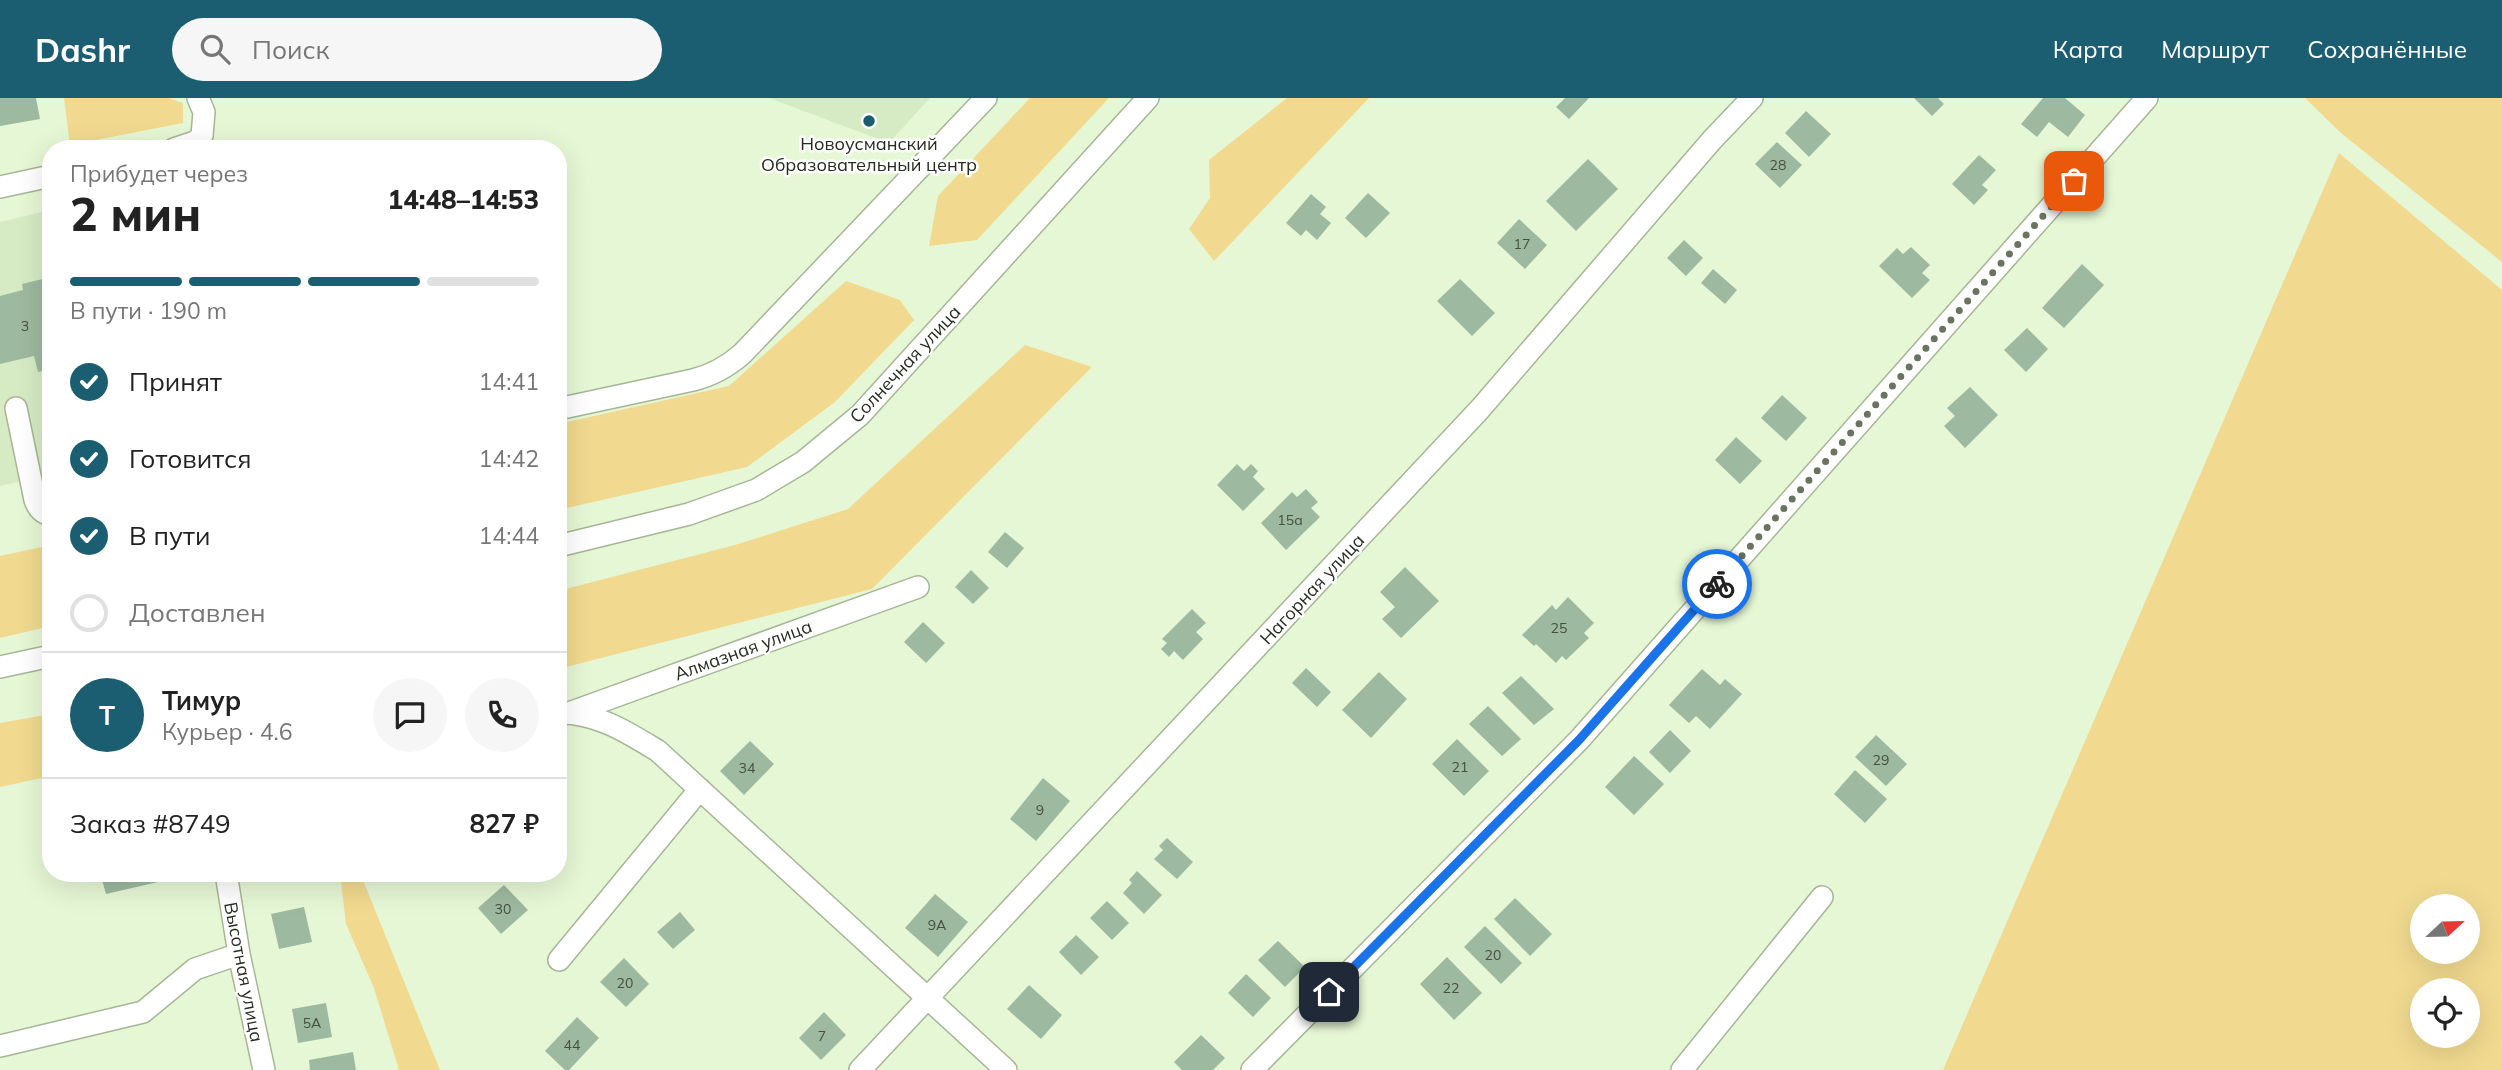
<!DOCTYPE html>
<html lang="ru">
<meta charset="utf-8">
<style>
:root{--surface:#fff;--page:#f6f6f6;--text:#222;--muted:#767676;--line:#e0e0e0;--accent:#1b5e71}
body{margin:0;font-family:Mulish,sans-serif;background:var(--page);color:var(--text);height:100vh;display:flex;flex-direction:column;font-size:26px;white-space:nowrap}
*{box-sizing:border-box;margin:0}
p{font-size:23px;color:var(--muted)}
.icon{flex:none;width:38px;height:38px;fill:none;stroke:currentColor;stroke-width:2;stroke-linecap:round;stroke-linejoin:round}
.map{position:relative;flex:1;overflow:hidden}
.panel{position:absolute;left:42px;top:42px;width:525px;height:742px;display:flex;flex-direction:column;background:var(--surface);border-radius:28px;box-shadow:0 7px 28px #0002}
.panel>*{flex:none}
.needle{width:46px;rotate:68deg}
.controls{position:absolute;left:2410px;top:796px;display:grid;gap:14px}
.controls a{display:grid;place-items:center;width:70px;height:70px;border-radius:50%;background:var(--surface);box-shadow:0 7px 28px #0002;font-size:35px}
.pin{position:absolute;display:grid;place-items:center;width:60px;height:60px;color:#fff;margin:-30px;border-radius:14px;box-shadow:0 4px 10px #0006}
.courier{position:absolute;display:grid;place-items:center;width:70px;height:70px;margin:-35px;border:5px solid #1a73e8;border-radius:50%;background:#fff;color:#222;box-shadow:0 2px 9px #0007}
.head em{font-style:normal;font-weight:800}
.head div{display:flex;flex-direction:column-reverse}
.head{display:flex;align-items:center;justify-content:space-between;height:119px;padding:0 28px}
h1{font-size:46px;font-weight:800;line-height:52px}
.bar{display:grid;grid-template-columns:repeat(4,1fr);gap:10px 7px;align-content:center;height:84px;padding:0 28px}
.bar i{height:9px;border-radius:5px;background:var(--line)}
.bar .selected{background:var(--accent)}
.bar p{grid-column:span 4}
.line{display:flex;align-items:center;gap:18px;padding:0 28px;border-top:2px solid var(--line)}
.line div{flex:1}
.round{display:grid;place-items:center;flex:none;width:74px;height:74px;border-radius:37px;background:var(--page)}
ol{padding:0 28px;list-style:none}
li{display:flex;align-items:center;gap:21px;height:77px}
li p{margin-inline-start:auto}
li .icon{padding:7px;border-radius:50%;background:var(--accent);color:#fff;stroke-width:4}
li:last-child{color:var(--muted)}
li i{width:38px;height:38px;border:4px solid var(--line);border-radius:50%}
header{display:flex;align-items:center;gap:42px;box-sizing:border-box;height:98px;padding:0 35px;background:var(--accent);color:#fff}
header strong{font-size:33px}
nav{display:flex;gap:38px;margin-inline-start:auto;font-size:24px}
.search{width:490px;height:63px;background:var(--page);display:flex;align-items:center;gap:18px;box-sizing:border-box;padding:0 24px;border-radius:38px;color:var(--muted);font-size:26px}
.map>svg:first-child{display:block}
.built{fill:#d6ebc4}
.green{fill:#f1da8f;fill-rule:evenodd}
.building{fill:#9db99f}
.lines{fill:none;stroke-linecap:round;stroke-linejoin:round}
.minor-casing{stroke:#a6b696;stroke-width:24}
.minor{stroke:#fff;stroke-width:21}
.done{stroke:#69735f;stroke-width:7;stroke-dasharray:0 12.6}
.route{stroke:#1a73e8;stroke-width:9}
.poi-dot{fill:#1b5e71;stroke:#fff;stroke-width:2.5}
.labels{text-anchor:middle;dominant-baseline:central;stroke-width:5;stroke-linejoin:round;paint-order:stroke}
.number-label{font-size:14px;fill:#444f40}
.poi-label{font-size:18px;fill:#262c20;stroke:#fff}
.street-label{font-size:18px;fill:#262c20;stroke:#fff}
</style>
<header>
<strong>Dashr</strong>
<div class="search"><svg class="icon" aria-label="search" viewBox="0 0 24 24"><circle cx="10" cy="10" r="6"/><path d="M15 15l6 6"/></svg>Поиск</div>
<nav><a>Карта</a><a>Маршрут</a><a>Сохранённые</a></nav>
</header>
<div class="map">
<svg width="2502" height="972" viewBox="0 0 2502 972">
<rect width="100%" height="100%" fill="#e6f7d5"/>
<!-- built -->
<path class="built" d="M769,0H930L889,45Z
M51,112V376L0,388V124Z"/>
<!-- green -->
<path class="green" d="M64,0H168L183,5V25L70,47Z
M1030,0H1109L977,142L929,148L938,98Z
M1287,0H1369L1214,163L1189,131L1210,100L1209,62Z
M2305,0H2502V164L2341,35Z
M2339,55L2502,192V972H1943ZM2422,808H2468V854H2422ZM2422,892H2468V938H2422Z
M846,183L900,202L914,222L835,304L747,369L558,412V326L729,288Z
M1025,247L1092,269L872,491L558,571V493L735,447L848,411Z
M51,447V528L0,540V458Z
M51,616V678L0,689V625Z
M340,775H360L440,972H399L374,890L346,826Z"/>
<!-- building -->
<path class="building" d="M0,0H36L40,21L0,28Z
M1565,0H1589L1569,21L1556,9Z
M1914,0H1938L1944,6L1932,18Z
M2043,0H2065L2085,17L2068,39L2049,24L2037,39L2021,26Z
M1806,13L1831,36L1809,59L1785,35Z
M1777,44L1802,67L1780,90L1755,66Z
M1979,57L1996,72L1982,87L1988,92L1974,107L1952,86Z
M1588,61L1618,91L1576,133L1546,103Z
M1368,95L1390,115L1366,140L1345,120Z
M1311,96L1326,109L1320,116L1331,125L1317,142L1306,132L1301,138L1286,125Z
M1519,121L1547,147L1525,171L1497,145Z
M1684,142L1703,160L1686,178L1667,160Z
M1911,149L1930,167L1922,175L1930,182L1912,200L1879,168L1897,150L1903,156Z
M2082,166L2104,187L2064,230L2042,210Z
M1713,171L1737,192L1725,206L1701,185Z
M51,179V271L38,274L34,258L0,266V198L23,192L22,186Z
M1460,181L1495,215L1472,238L1437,203Z
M2027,230L2048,251L2026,274L2004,252Z
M1970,289L1998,317L1965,350L1944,328L1955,318L1947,310Z
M1782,297L1807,320L1786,343L1761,320Z
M1736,339L1762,363L1740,386L1715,362Z
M1237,366L1244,373L1251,366L1258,373L1253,379L1265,391L1243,413L1217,387Z
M1306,391L1318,404L1311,410L1320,419L1286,452L1261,425L1292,394L1297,399Z
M1005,434L1024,450L1007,470L988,454Z
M1405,469L1439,503L1401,540L1382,521L1395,509L1380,494Z
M971,472L989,490L973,506L955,489Z
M1568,499L1594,525L1584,535L1589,540L1566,562L1562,558L1556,565L1536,546L1534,548L1522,537L1552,507L1556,512Z
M1192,511L1206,525L1196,534L1203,541L1183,562L1174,553L1169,559L1161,551L1167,545L1162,541Z
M923,524L945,545L926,565L904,544Z
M1306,570L1331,594L1317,609L1292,585Z
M1702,571L1720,587L1725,581L1742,596L1710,631L1696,618L1689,625L1669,607Z
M1379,574L1407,601L1371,640L1342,612Z
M1521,578L1554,611L1534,627L1502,595Z
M1488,608L1521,641L1502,658L1469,626Z
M1670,632L1691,653L1670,675L1649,654Z
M1876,637L1907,666L1886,688L1855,659Z
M1457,641L1489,673L1464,698L1432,666Z
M750,643L774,666L744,697L720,673Z
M1634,658L1664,686L1634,717L1605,689Z
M1855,672L1887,701L1865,725L1834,696Z
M1043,680L1070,703L1036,743L1010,721Z
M1167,740L1193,764L1177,781L1154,761L1163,752L1159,748Z
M1137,773L1162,797L1144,816L1123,795L1132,785L1129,782Z
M183,775L184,778L106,796L102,782L130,775Z
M504,787L528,812L501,836L478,810Z
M935,796L968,824L938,859L905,830Z
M1515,800L1552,836L1530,858L1494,821Z
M1107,803L1129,825L1112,842L1090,820Z
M304,809L312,844L279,851L271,816Z
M680,814L695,832L673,851L657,834Z
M1485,828L1522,865L1501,886L1464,849Z
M1076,837L1099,859L1081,877L1059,854Z
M1278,843L1305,869L1285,889L1258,862Z
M1447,859L1482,895L1454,922L1420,886Z
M624,860L649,886L626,909L600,884Z
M1246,876L1271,900L1253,919L1228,895Z
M1029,887L1062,917L1041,941L1007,911Z
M326,905L332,939L298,945L292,911Z
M824,914L846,937L821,962L799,940Z
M577,919L599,940L569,972H565L545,953Z
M1201,937L1225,960L1213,972H1182L1174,964Z
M353,954L356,972H310L309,962Z"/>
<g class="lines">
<!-- minor casing -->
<g class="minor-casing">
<path id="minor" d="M174,51L195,44L202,38L204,14L198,0
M0,89L51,78
M16,310L35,402C38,410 42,416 51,416
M558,311L693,282C713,277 727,269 742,256L986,0
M558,448L689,416L756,392L803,364L860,317L1148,0
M0,569L51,558
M558,615C596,614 627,634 658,653L1006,972
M569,615L918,489
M226,775L239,856L264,972
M559,862L700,691
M0,948L143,914L195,871L239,856
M860,972L1480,311L1712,42L1752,0
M1252,972L1579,642L2147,0
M1682,972L1822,799"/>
</g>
<!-- minor -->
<use href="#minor" class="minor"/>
</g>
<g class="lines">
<!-- done -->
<path class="done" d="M1717,486L2074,83"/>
<!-- route -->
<path class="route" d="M1329,894L1579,642L1717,486"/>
</g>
<!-- markers -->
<circle class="poi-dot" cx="869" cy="23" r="7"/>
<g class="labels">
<!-- number labels -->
<g class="number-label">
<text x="1778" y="67">28</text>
<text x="1522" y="146">17</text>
<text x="25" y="228">3</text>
<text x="1290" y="422">15а</text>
<text x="1559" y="530">25</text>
<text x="1881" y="662">29</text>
<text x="1460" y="669">21</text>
<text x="747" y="670">34</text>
<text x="1040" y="712">9</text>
<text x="503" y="811">30</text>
<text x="937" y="827">9А</text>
<text x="1493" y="857">20</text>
<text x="625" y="885">20</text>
<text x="1451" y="890">22</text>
<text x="312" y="925">5А</text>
<text x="822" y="938">7</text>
<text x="572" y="947">44</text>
</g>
<!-- poi labels -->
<g class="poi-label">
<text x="869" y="45">Новоусманский<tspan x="869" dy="21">Образовательный центр</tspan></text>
</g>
<!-- street labels -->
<g class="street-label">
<text transform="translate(905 266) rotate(-47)">Солнечная улица</text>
<text transform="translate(1312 491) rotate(-47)">Нагорная улица</text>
<text transform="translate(743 552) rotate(-20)">Алмазная улица</text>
<text transform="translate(244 874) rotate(79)">Высотная улица</text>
</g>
</g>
</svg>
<div class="controls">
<a><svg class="needle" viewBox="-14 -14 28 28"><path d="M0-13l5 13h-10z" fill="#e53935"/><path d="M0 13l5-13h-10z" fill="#767676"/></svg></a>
<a><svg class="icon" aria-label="locate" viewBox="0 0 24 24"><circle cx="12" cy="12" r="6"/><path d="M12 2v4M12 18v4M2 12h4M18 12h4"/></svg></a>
</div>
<div class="pin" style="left:2074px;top:83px;background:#ea580c"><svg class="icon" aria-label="bag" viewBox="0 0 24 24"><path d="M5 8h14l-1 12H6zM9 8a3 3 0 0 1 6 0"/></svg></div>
<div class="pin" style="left:1329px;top:894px;background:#1f2937"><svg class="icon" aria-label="home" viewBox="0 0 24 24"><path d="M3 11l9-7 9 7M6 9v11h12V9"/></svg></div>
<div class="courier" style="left:1717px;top:486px"><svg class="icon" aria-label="bike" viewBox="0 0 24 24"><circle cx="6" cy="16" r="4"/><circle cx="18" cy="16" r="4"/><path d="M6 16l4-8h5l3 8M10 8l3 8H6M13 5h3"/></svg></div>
<section class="panel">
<div class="head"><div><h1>2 мин</h1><p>Прибудет через</p></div><em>14:48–14:53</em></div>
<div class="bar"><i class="selected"></i><i class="selected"></i><i class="selected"></i><i></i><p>В пути · 190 m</p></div>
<ol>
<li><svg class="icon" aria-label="check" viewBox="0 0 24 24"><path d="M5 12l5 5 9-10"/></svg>Принят<p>14:41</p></li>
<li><svg class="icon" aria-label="check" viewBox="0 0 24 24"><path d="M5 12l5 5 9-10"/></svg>Готовится<p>14:42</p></li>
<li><svg class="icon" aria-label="check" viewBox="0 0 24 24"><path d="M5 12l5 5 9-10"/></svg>В пути<p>14:44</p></li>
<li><i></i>Доставлен</li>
</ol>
<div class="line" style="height:126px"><b class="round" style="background:var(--accent);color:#fff">Т</b><div><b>Тимур</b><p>Курьер · 4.6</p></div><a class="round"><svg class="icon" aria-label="chat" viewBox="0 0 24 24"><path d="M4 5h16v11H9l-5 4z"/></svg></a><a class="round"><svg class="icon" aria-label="phone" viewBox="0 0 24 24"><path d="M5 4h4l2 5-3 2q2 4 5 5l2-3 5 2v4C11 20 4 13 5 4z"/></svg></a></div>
<div class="line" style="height:91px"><div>Заказ #8749</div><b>827 ₽</b></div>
</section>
</div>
